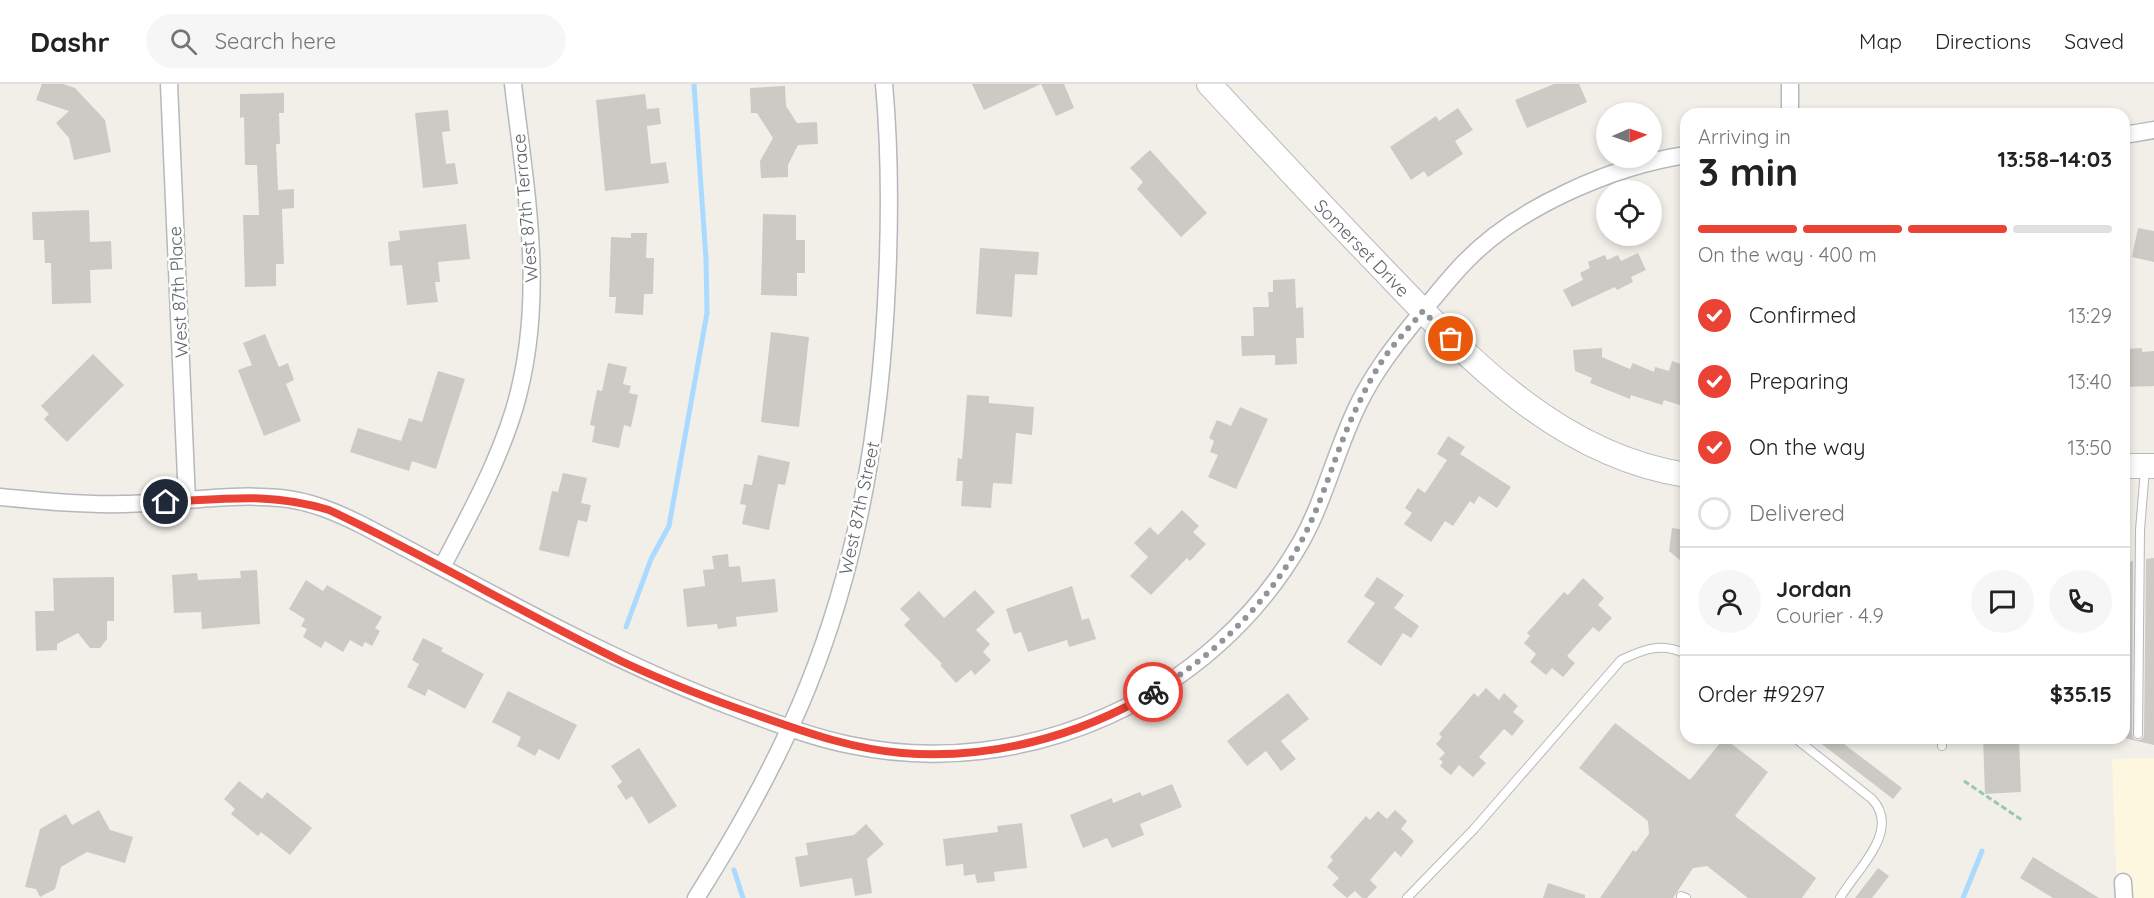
<!DOCTYPE html>
<meta charset="utf-8">
<style>
:root{--surface:#fff;--page:#f6f6f6;--text:#222;--muted:#767676;--line:#e0e0e0;--accent:#ea4335}
body{margin:0;font-family:Quicksand,sans-serif;background:var(--page);color:var(--text);height:100vh;display:flex;flex-direction:column;font-size:22px;white-space:nowrap}
*{box-sizing:border-box;margin:0}
p{font-size:20px;color:var(--muted)}
.icon{flex:none;width:33px;height:33px;fill:none;stroke:currentColor;stroke-width:2;stroke-linecap:round;stroke-linejoin:round}
.map{position:relative;flex:1;overflow:hidden}
.panel{position:absolute;left:1680px;top:24px;width:450px;height:636px;display:flex;flex-direction:column;background:var(--surface);border-radius:18px;box-shadow:0 3px 9px #0003}
.panel>*{flex:none}
.needle{width:39px;rotate:88deg}
.buttons{position:absolute;left:1596px;top:18px;display:grid;gap:12px}
.buttons a{display:grid;place-items:center;width:66px;height:66px;border-radius:50%;background:var(--surface);box-shadow:0 3px 9px #0003;font-size:30px}
.pin{position:absolute;display:grid;place-items:center;width:51px;height:51px;color:#fff;margin:-26px;border:3px solid #fff;border-radius:50%;box-shadow:0 2px 6px #0007}
.courier{position:absolute;display:grid;place-items:center;width:60px;height:60px;margin:-30px;border:4px solid #ea4335;border-radius:50%;background:#fff;color:#222;box-shadow:0 2px 8px #0007}
.overview em{font-style:normal;font-weight:700}
.overview div{display:flex;flex-direction:column-reverse}
.overview{display:flex;align-items:center;justify-content:space-between;height:102px;padding:0 18px}
h1{font-size:39px;font-weight:700;line-height:45px}
.bar{display:grid;grid-template-columns:repeat(4,1fr);gap:9px 6px;align-content:center;height:72px;padding:0 18px}
.bar i{height:8px;border-radius:4px;background:var(--line)}
.bar .active{background:var(--accent)}
.bar p{grid-column:span 4}
.line{display:flex;align-items:center;gap:15px;padding:0 18px;border-top:2px solid var(--line)}
.line div{flex:1}
.round{display:grid;place-items:center;flex:none;width:63px;height:63px;border-radius:32px;background:var(--page)}
ol{padding:0 18px;list-style:none}
li{display:flex;align-items:center;gap:18px;height:66px}
li p{margin-inline-start:auto}
li .icon{padding:6px;border-radius:50%;background:var(--accent);color:#fff;stroke-width:4}
li:last-child{color:var(--muted)}
li i{width:33px;height:33px;border:3px solid var(--line);border-radius:50%}
header{display:flex;align-items:center;gap:36px;box-sizing:border-box;height:84px;padding:0 30px;background:var(--surface);border-bottom:2px solid var(--line)}
header strong{font-size:28px}
nav{display:flex;gap:33px;margin-inline-start:auto;font-size:21px}
.search{width:420px;height:54px;background:var(--page);display:flex;align-items:center;gap:15px;box-sizing:border-box;padding:0 21px;border-radius:33px;color:var(--muted);font-size:22px}
.map>svg:first-child{display:block}
.commercial{fill:#fef7e0}
.lines{fill:none;stroke-linecap:round;stroke-linejoin:round}
.stream{stroke:#aadaff;stroke-width:5}
.building{fill:#cccac5}
.lane-casing{stroke:#b5b8bc;stroke-width:10}
.street-casing{stroke:#b5b8bc;stroke-width:19}
.secondary-casing{stroke:#b6babf;stroke-width:26}
.path{stroke:#9cc7a9;stroke-width:3;stroke-dasharray:6 3;stroke-linecap:butt}
.lane{stroke:#fff;stroke-width:8}
.street{stroke:#fff;stroke-width:16}
.secondary{stroke:#fff;stroke-width:24}
.done{stroke:#929495;stroke-width:6;stroke-dasharray:0 10.8}
.route{stroke:#ea4335;stroke-width:8}
.labels{text-anchor:middle;dominant-baseline:central;stroke-width:5;stroke-linejoin:round;paint-order:stroke}
.street-label{font-size:18px;fill:#5f6368;stroke:#fff}
</style>
<header>
<strong>Dashr</strong>
<div class="search"><svg class="icon" aria-label="search" viewBox="0 0 24 24"><circle cx="10" cy="10" r="6"/><path d="M15 15l6 6"/></svg>Search here</div>
<nav><a>Map</a><a>Directions</a><a>Saved</a></nav>
</header>
<div class="map">
<svg width="2154" height="814" viewBox="0 0 2154 814">
<rect width="100%" height="100%" fill="#f1efe8"/>
<!-- commercial -->
<path class="commercial" d="M2154,674V814H2117L2112,675Z"/>
<g class="lines">
<!-- stream -->
<path class="stream" d="M626,543L651,475L669,442L707,229L706,175L694,0
M734,786L743,814
M1963,814L1982,767"/>
</g>
<!-- building -->
<path class="building" d="M42,0H63L75,4L105,36L111,68L74,76L69,54L56,39L69,27L36,16Z
M972,0H1041L984,26Z
M1041,0H1064L1074,24L1056,32Z
M1554,0H1579L1587,18L1527,44L1515,16Z
M785,2L786,22L797,39L817,38L818,60L798,61L788,81V93L761,94L760,77L773,54L757,29H751L750,4Z
M284,9V29H279L280,60H276L278,106L294,105V124L282,125L284,180H276V202L245,203L243,131H259L257,81H245L244,33L240,34V10Z
M645,10L647,25L659,24L661,40L647,42L651,80L666,78L669,99L605,107L596,16Z
M1458,24L1473,46L1455,57L1463,70L1428,93L1424,87L1411,96L1390,63L1436,32L1439,37Z
M448,26L450,47L442,48L446,80L455,79L458,100L423,104L415,29Z
M1150,66L1207,129L1181,153L1137,105L1143,98L1130,84Z
M89,126L90,158L111,157L112,185L90,186L91,219L52,220L51,179H45L44,156H33L32,128Z
M763,130L796,131V156H805V189H797V212L761,211Z
M466,140L470,175L438,178L440,198H435L438,218L407,221L402,181L390,182L388,158L400,156L399,147Z
M2138,144L2154,147V178L2132,173Z
M631,149H647L646,174H654L653,210H644L643,231L615,229L616,213H609L611,153L631,154Z
M980,164L1039,168L1037,191L1015,190L1012,233L976,230Z
M1638,169L1646,186L1631,193L1633,198L1617,206L1615,203L1572,223L1563,206L1583,196L1580,189L1590,184L1588,178L1605,171L1607,176L1618,171L1621,177Z
M1295,195L1296,224L1303,223L1304,254H1296L1297,280L1275,281V271L1242,272L1241,252H1254L1253,223H1269L1268,208H1273V196Z
M771,248L809,253L799,343L761,338Z
M265,250L279,283L288,279L294,296L286,300L301,337L264,352L238,286L252,281L243,259Z
M1602,264V273L1630,285L1633,279L1654,288L1655,283L1669,287L1672,277L1686,282V323L1664,316L1662,321L1631,311L1630,315L1590,299L1592,294L1575,287L1573,266Z
M2142,264V268L2154,267V302L2124,303L2125,265Z
M93,270L124,301L67,358L44,335L49,330L41,322Z
M608,279L627,283L623,300L631,302L629,309L638,311L631,343L624,341L619,364L592,358L595,342L590,341L597,306L602,307Z
M438,287L465,295L436,385L412,377L409,387L350,368L358,344L401,357L409,334L422,338Z
M967,311L989,312V319L1034,323L1032,351L1016,349L1012,400L993,399L991,424L961,422L963,397H956L958,374L962,375Z
M1240,323L1268,335L1236,405L1208,393L1218,371L1210,368L1214,357L1209,354L1217,336L1231,342Z
M1448,352L1465,363L1460,370L1511,403L1497,424L1479,412L1474,420L1470,417L1453,442L1445,437L1431,458L1404,440L1412,429L1405,424L1418,404L1425,409L1447,376L1437,370Z
M758,371L790,378L785,401L778,400L769,446L742,440L746,421L740,420L744,400L752,401Z
M563,389L587,394L581,419L591,421L587,438L578,436L569,473L539,466L552,407L558,408Z
M1182,426L1199,442L1193,448L1206,460L1190,477L1187,474L1151,511L1130,492L1148,473L1134,459L1150,443L1158,451Z
M1672,444L1686,446V481L1669,467Z
M728,470L729,483L740,482L742,498L775,495L778,528L736,533L737,542L718,545L717,540L687,543L683,505L705,502L703,486L714,485L712,472Z
M2154,474V661L2124,654V479L2133,477L2132,650L2134,655L2139,656L2143,654L2144,650L2146,475Z
M257,486L260,540L202,545L201,528L174,529L172,491L197,489L198,496L241,494L240,487Z
M114,493V537H107V555L100,564H90L78,549L57,560V566L36,567L35,527H54L53,494Z
M1377,493L1404,511L1394,524L1419,542L1411,554L1403,549L1381,582L1347,558L1375,519L1364,512Z
M1583,494L1604,514L1598,521L1612,534L1599,548L1593,543L1567,572L1575,579L1563,593L1552,584L1546,591L1530,578L1536,570L1524,559L1530,552L1527,549L1564,508L1568,511Z
M306,496L323,507L327,501L382,533L375,544L380,547L372,562L365,558L362,563L350,556L343,568L325,557L321,564L303,553L307,545L301,542L305,535L289,525Z
M1072,502L1082,536L1089,534L1096,555L1069,563L1067,556L1028,568L1021,548L1014,550L1006,525Z
M975,506L995,528L976,546L990,560L983,568L991,576L975,591L971,586L956,599L940,581L942,580L904,541L910,535L900,525L919,507L944,534Z
M423,554L443,564L441,567L484,590L465,625L428,605L425,612L407,603L419,580L412,576Z
M1486,604L1499,616L1504,609L1518,622L1513,628L1524,637L1512,652L1504,645L1479,673L1486,679L1473,693L1459,681L1451,691L1440,682L1443,678L1439,675L1445,669L1436,660L1442,653L1439,650L1474,609L1478,613Z
M508,607L577,641L559,676L539,665L535,672L517,662L521,653L492,638Z
M1288,609L1309,635L1281,657L1296,675L1281,687L1266,667L1247,682L1227,657Z
M1615,639L1690,696L1724,654L1768,688L1735,732L1816,794L1802,814H1748L1707,782L1693,784L1673,814H1600L1633,766L1636,768L1649,750L1648,737L1579,684Z
M1814,654H1836L1902,704L1893,715Z
M1983,654H2019L2021,708L1985,710Z
M639,664L677,722L649,740L632,712L626,716L617,702L622,698L611,682Z
M239,697L262,715L267,708L312,744L290,771L261,748L258,752L231,730L235,725L224,715Z
M1172,700L1182,723L1140,740L1144,751L1112,764L1107,754L1083,764L1070,731L1112,714L1113,719L1140,708L1142,712Z
M99,726L110,746L133,753L125,779L87,768L61,783L55,805L40,813L36,805L25,803L40,745L66,730L72,741Z
M1395,726L1407,737L1401,745L1414,757L1401,773L1395,767L1370,796L1377,803L1367,814H1362L1355,807L1347,814L1332,801L1339,794L1327,783L1333,776L1330,773L1366,732L1370,736L1378,727L1387,735Z
M1022,739L1027,784L994,788L995,797L977,799L975,790L964,792L963,780L946,782L943,755L998,748L997,742Z
M866,740L884,760L867,775L872,809L855,812L852,794L800,803L795,773L808,771L806,759L854,751Z
M2033,773L2099,814H2053L2020,794Z
M1878,784L1889,792L1872,814H1855Z
M1548,799L1585,811V814H1543Z"/>
<g class="lines">
<!-- lane casing -->
<g class="lane-casing">
<path id="lane" d="M2138,650L2140,446L2145,385
M1795,654L1872,715C1902,747 1856,786 1840,814
M1942,654V662
M1681,812L1686,814
M1407,814L1474,745L1621,576C1644,565 1662,558 1686,570"/>
</g>
<!-- street casing -->
<g class="street-casing">
<path id="street" d="M169,0L187,417
M1790,0V30
M2124,51L2154,46
M0,413C41,417 83,421 124,420C175,419 229,409 280,414C310,417 336,428 362,441C484,505 604,574 732,623C770,637 810,653 850,661C1025,698 1212,614 1301,458C1325,415 1336,366 1358,321C1374,288 1395,261 1418,233C1434,214 1449,194 1466,177C1518,123 1613,82 1686,71
M442,483C469,432 497,381 514,326C547,216 526,110 513,0
M2123,798L2124,814
M696,814C739,746 778,677 808,602C860,473 881,337 887,199C890,133 890,66 884,0"/>
</g>
<!-- secondary casing -->
<g class="secondary-casing">
<path id="secondary" d="M1209,0C1265,60 1320,120 1377,179C1463,269 1555,371 1686,391
M2124,382H2154"/>
</g>
<!-- path -->
<path class="path" d="M1964,697L2022,736"/>
<!-- lane -->
<use href="#lane" class="lane"/>
<!-- street -->
<use href="#street" class="street"/>
<!-- secondary -->
<use href="#secondary" class="secondary"/>
</g>
<g class="lines">
<!-- done -->
<path class="done" d="M1153,608C1213,573 1269,518 1302,456C1325,413 1336,365 1358,321C1365,306 1373,291 1382,277C1394,259 1410,243 1423,227L1451,255"/>
<!-- route -->
<path class="route" d="M166,418C226,415 270,408 329,426C429,473 524,530 623,578C668,599 715,617 762,633C808,649 853,665 902,669C989,676 1078,653 1153,608"/>
</g>
<g class="labels">
<!-- street labels -->
<g class="street-label">
<text transform="translate(525 124) rotate(-95)">West 87th Terrace</text>
<text transform="translate(1362 164) rotate(46)">Somerset Drive</text>
<text transform="translate(178 208) rotate(-93)">West 87th Place</text>
<text transform="translate(859 424) rotate(-78)">West 87th Street</text>
</g>
</g>
</svg>
<div class="buttons">
<a><svg class="needle" viewBox="-14 -14 28 28"><path d="M0-13l5 13h-10z" fill="#e53935"/><path d="M0 13l5-13h-10z" fill="#767676"/></svg></a>
<a><svg class="icon" aria-label="locate" viewBox="0 0 24 24"><circle cx="12" cy="12" r="6"/><path d="M12 2v4M12 18v4M2 12h4M18 12h4"/></svg></a>
</div>
<div class="pin" style="left:1451px;top:255px;background:#ea580c"><svg class="icon" aria-label="bag" viewBox="0 0 24 24"><path d="M5 8h14l-1 12H6zM9 8a3 3 0 0 1 6 0"/></svg></div>
<div class="pin" style="left:166px;top:418px;background:#1f2937"><svg class="icon" aria-label="home" viewBox="0 0 24 24"><path d="M3 11l9-7 9 7M6 9v11h12V9"/></svg></div>
<div class="courier" style="left:1153px;top:608px"><svg class="icon" aria-label="bike" viewBox="0 0 24 24"><circle cx="6" cy="16" r="4"/><circle cx="18" cy="16" r="4"/><path d="M6 16l4-8h5l3 8M10 8l3 8H6M13 5h3"/></svg></div>
<section class="panel">
<div class="overview"><div><h1>3 min</h1><p>Arriving in</p></div><em>13:58–14:03</em></div>
<div class="bar"><i class="active"></i><i class="active"></i><i class="active"></i><i></i><p>On the way · 400 m</p></div>
<ol>
<li><svg class="icon" aria-label="check" viewBox="0 0 24 24"><path d="M5 12l5 5 9-10"/></svg>Confirmed<p>13:29</p></li>
<li><svg class="icon" aria-label="check" viewBox="0 0 24 24"><path d="M5 12l5 5 9-10"/></svg>Preparing<p>13:40</p></li>
<li><svg class="icon" aria-label="check" viewBox="0 0 24 24"><path d="M5 12l5 5 9-10"/></svg>On the way<p>13:50</p></li>
<li><i></i>Delivered</li>
</ol>
<div class="line" style="height:108px"><a class="round"><svg class="icon" aria-label="person" viewBox="0 0 24 24"><circle cx="12" cy="8" r="4"/><path d="M4 21q1-7 8-7t8 7"/></svg></a><div><b>Jordan</b><p>Courier · 4.9</p></div><a class="round"><svg class="icon" aria-label="chat" viewBox="0 0 24 24"><path d="M4 5h16v11H9l-5 4z"/></svg></a><a class="round"><svg class="icon" aria-label="phone" viewBox="0 0 24 24"><path d="M5 4h4l2 5-3 2q2 4 5 5l2-3 5 2v4C11 20 4 13 5 4z"/></svg></a></div>
<div class="line" style="height:78px"><div>Order #9297</div><b>$35.15</b></div>
</section>
</div>
